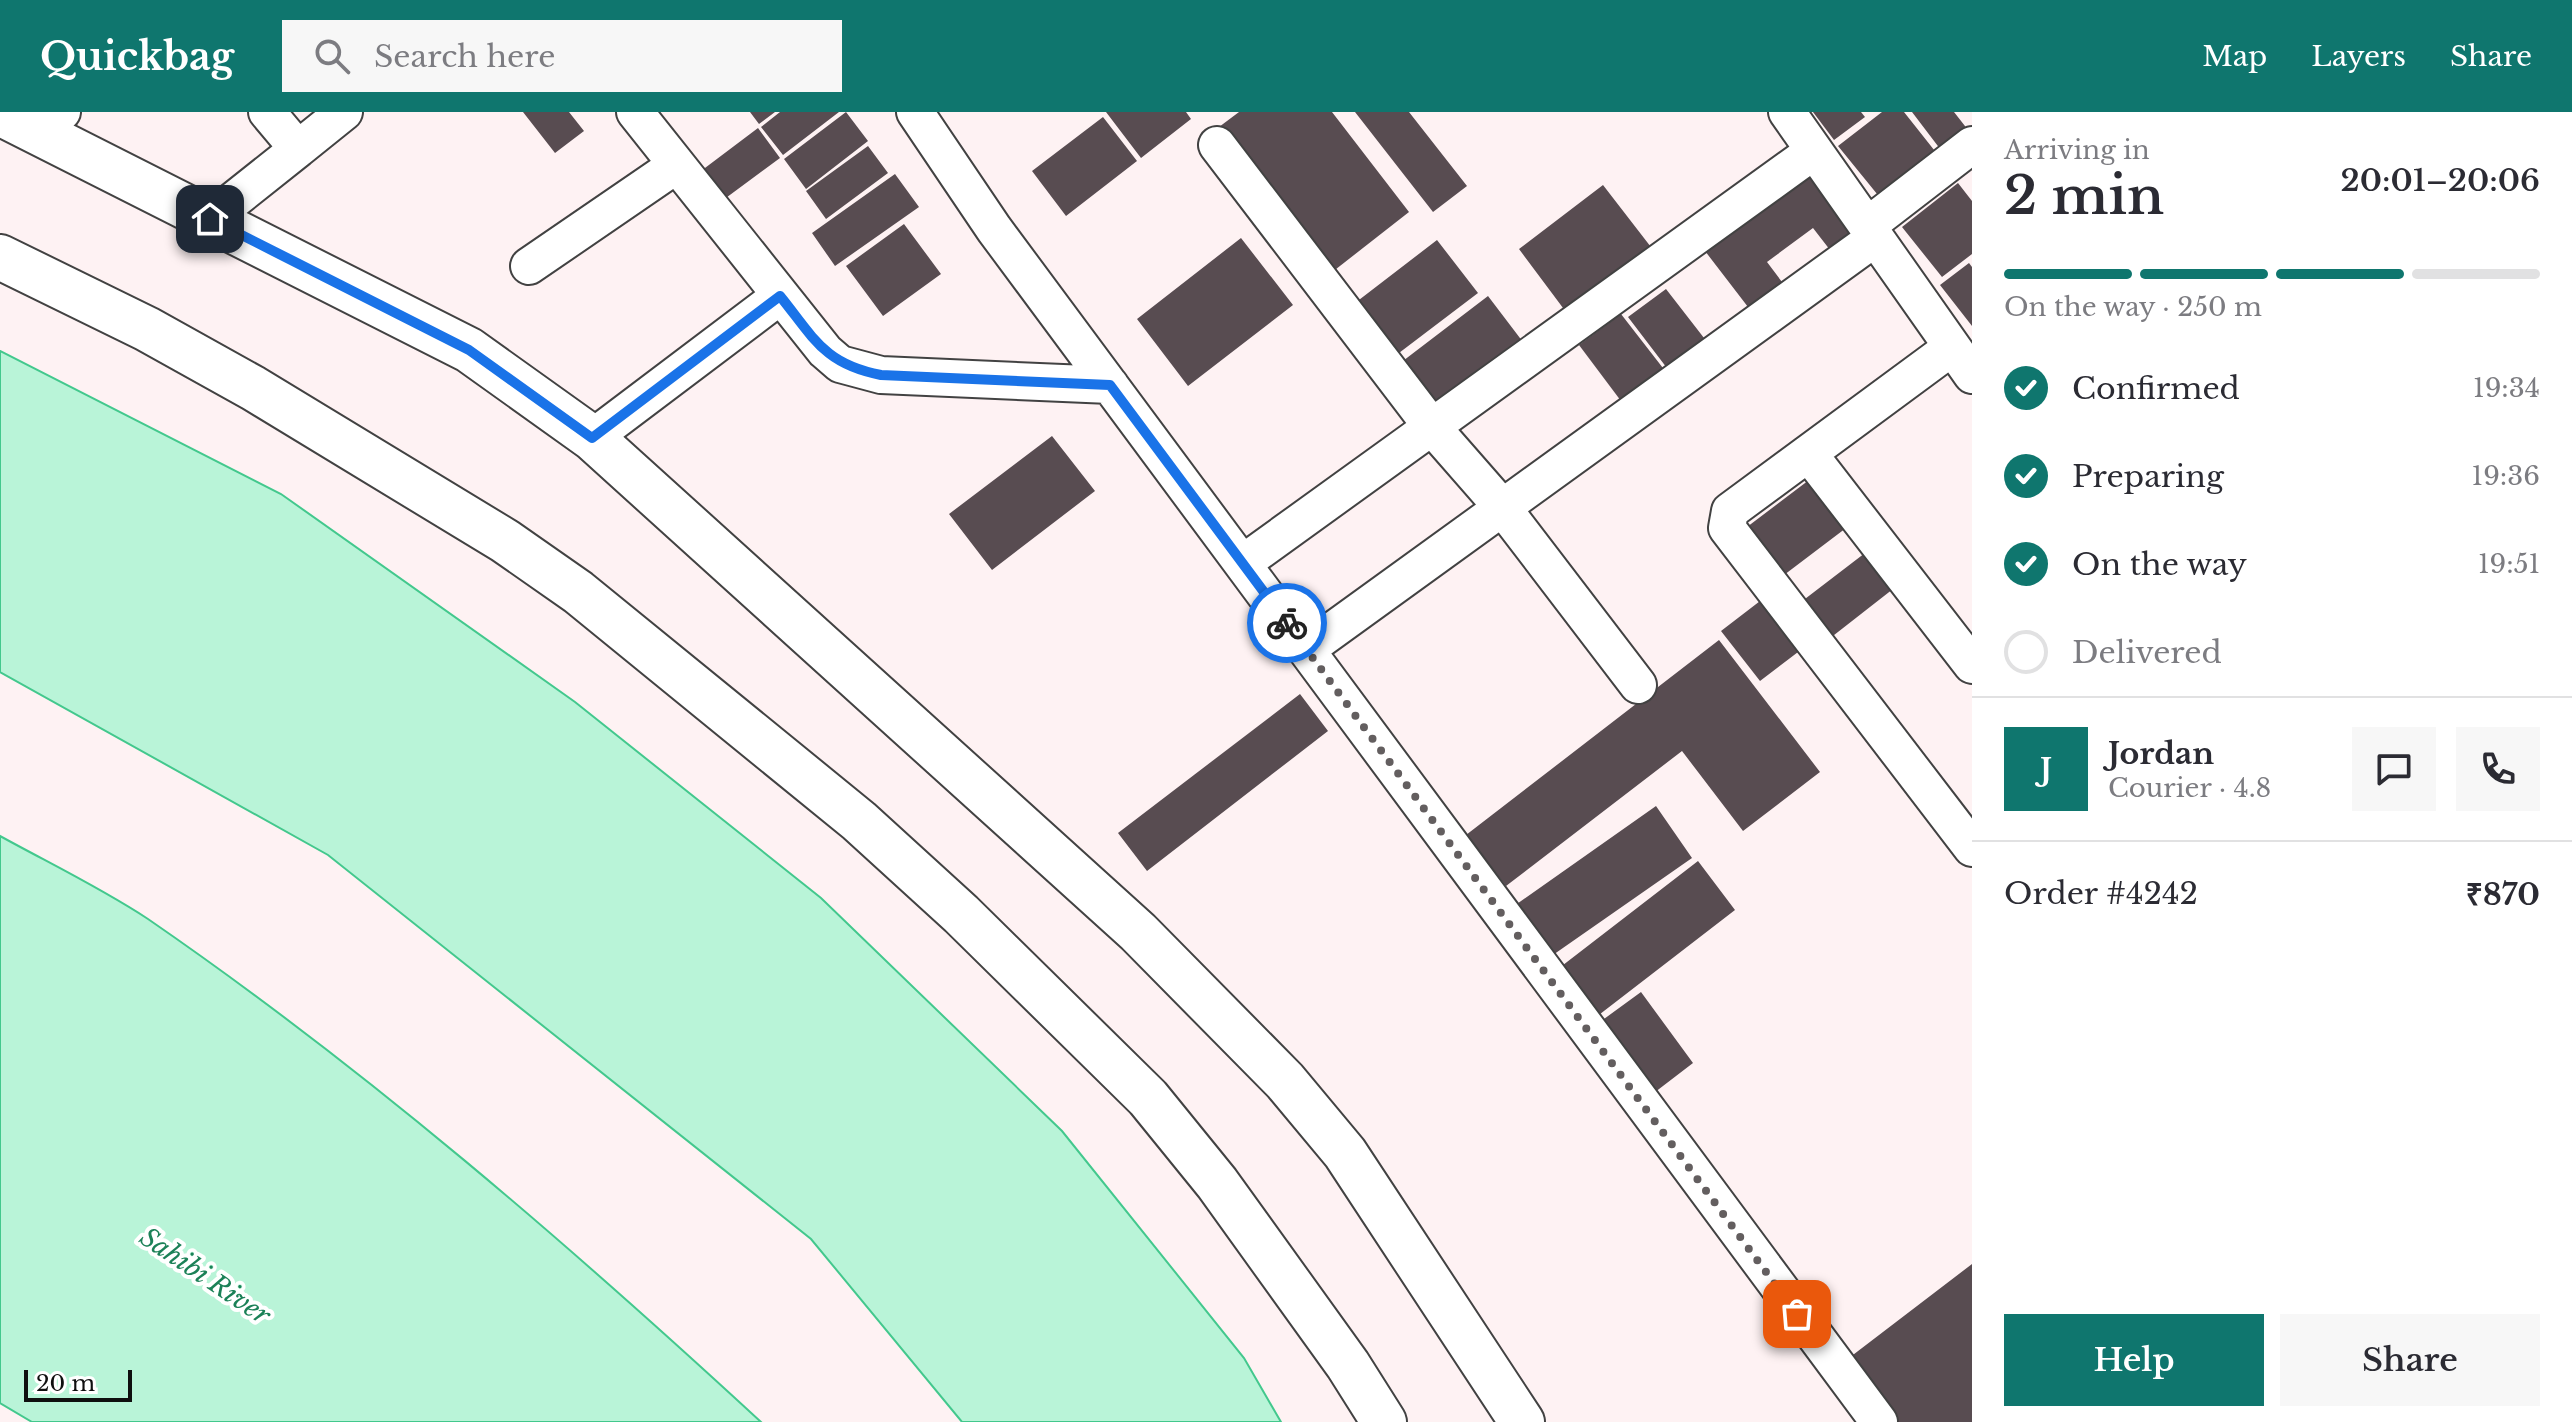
<!DOCTYPE html>
<meta charset="utf-8">
<style>
:root{--surface:#fff;--page:#f7f7f7;--text:#2b2b33;--muted:#7c7c81;--line:#e1e1e2;--accent:#0f766e}
body{margin:0;font-family:"Libre Baskerville",serif;background:var(--page);color:var(--text);height:100vh;display:flex;flex-direction:column;font-size:30px;white-space:nowrap}
*{box-sizing:border-box;margin:0}
p{font-size:26px;color:var(--muted)}
.icon{flex:none;width:44px;height:44px;fill:none;stroke:currentColor;stroke-width:2;stroke-linecap:round;stroke-linejoin:round}
.map{position:relative;flex:1;overflow:hidden}
.panel{display:flex;flex-direction:column;background:var(--surface);width:600px}
.panel>*{flex:none}
.scale{position:absolute;left:24px;bottom:20px;width:108px;box-sizing:border-box;padding-left:8px;border:4px solid #0f0f0f;border-top:0;font-size:22px;line-height:28px;white-space:nowrap;color:#0f0f0f;-webkit-text-stroke:6px #fff;paint-order:stroke}
.pin{position:absolute;display:grid;place-items:center;width:68px;height:68px;color:#fff;margin:-34px;border-radius:16px;box-shadow:0 4px 12px #0006}
.courier{position:absolute;display:grid;place-items:center;width:80px;height:80px;margin:-40px;border:6px solid #1a73e8;border-radius:50%;background:#fff;color:#222;box-shadow:0 2px 10px #0007}
.head em{font-style:normal;font-weight:600}
.head div{display:flex;flex-direction:column-reverse}
.head{display:flex;align-items:center;justify-content:space-between;height:136px;padding:0 32px}
h1{font-size:52px;font-weight:600;line-height:60px}
.bar{display:grid;grid-template-columns:repeat(4,1fr);gap:12px 8px;align-content:center;height:96px;padding:0 32px}
.bar i{height:10px;border-radius:6px;background:var(--line)}
.bar .selected{background:var(--accent)}
.bar p{grid-column:span 4}
.line{display:flex;align-items:center;gap:20px;padding:0 32px;border-top:2px solid var(--line)}
.line div{flex:1}
.round{display:grid;place-items:center;flex:none;width:84px;height:84px;border-radius:0px;background:var(--page)}
ol{padding:0 32px;list-style:none}
li{display:flex;align-items:center;gap:24px;height:88px}
li p{margin-inline-start:auto}
li .icon{padding:8px;border-radius:50%;background:var(--accent);color:#fff;stroke-width:4}
li:last-child{color:var(--muted)}
li i{width:44px;height:44px;border:4px solid var(--line);border-radius:50%}
.cta{display:flex;gap:16px;margin-top:auto;padding:16px 32px}
.cta a{flex:1;height:92px;border-radius:0px;background:var(--accent);color:#fff;font-size:32px;font-weight:600;line-height:92px;text-align:center}
.cta a+a{background:var(--page);color:var(--text)}
header{display:flex;align-items:center;gap:48px;box-sizing:border-box;height:112px;padding:0 40px;background:var(--accent);color:#fff}
header strong{font-size:38px}
nav{display:flex;gap:44px;margin-inline-start:auto;font-size:28px}
.search{width:560px;height:72px;background:var(--page);display:flex;align-items:center;gap:20px;box-sizing:border-box;padding:0 28px;border-radius:0px;color:var(--muted);font-size:30px}
main{display:flex;flex:1;min-height:0}
.map>svg:first-child{display:block}
.water{fill:#b9f4d8;stroke:#43c88d;stroke-width:2}
.building{fill:#584c51}
.lines{fill:none;stroke-linecap:round;stroke-linejoin:round}
.minor-casing{stroke:#424242;stroke-width:40}
.tertiary-casing{stroke:#424242;stroke-width:48}
.minor{stroke:#fff;stroke-width:36}
.tertiary{stroke:#fff;stroke-width:44}
.done{stroke:#635e5f;stroke-width:8;stroke-dasharray:0 14.4}
.route{stroke:#1a73e8;stroke-width:10}
.labels{text-anchor:middle;dominant-baseline:central;stroke-width:8;stroke-linejoin:round;paint-order:stroke}
.water-label{font-size:26px;font-style:italic;fill:#1b8157;stroke:#fff}
</style>
<header>
<strong>Quickbag</strong>
<div class="search"><svg class="icon" aria-label="search" viewBox="0 0 24 24"><circle cx="10" cy="10" r="6"/><path d="M15 15l6 6"/></svg>Search here</div>
<nav><a>Map</a><a>Layers</a><a>Share</a></nav>
</header>
<main>
<div class="map">
<svg width="1972" height="1310" viewBox="0 0 1972 1310">
<rect width="100%" height="100%" fill="#fef2f3"/>
<!-- water -->
<path class="water" d="M0,239L281,382L575,590L821,786L1062,1019L1244,1246L1281,1310H962L811,1127L328,743L0,560Z
M0,724C49,751 101,776 148,807C366,957 567,1131 761,1310H32L0,1291Z"/>
<!-- building -->
<path class="building" d="M523,0H569L584,19L555,41Z
M750,0H775L759,12Z
M780,0H839L783,43L761,15Z
M846,0L868,29L806,77L784,47Z
M1106,0H1186L1191,7L1141,46Z
M1239,0H1332L1409,100L1331,161L1219,15Z
M1355,0H1409L1467,74L1433,100Z
M1813,0H1861L1865,5L1834,28Z
M1882,0H1904L1942,48L1886,93L1838,34Z
M1912,0H1954L1972,23L1947,46Z
M1103,5L1137,49L1066,104L1032,59Z
M758,16L780,46L715,94L693,65Z
M868,34L888,61L826,107L806,79Z
M1812,58L1865,127L1837,147L1813,116L1767,150L1791,182L1758,208L1705,139Z
M895,62L919,95L835,154L812,121Z
M1958,71L1972,89V142L1942,165L1902,115Z
M1603,73L1654,139L1569,204L1519,137Z
M904,112L941,162L883,204L846,154Z
M1241,126L1293,193L1188,274L1137,207Z
M1437,128L1478,181L1395,244L1355,191Z
M1969,151L1972,155V214L1940,173Z
M1666,177L1711,235L1673,264L1628,205Z
M1488,184L1526,234L1434,305L1395,255Z
M1621,202L1673,269L1630,301L1579,233Z
M1052,324L1095,379L992,458L949,402Z
M1813,365L1850,413L1784,463L1747,415Z
M1865,441L1893,477L1829,527L1801,490Z
M1764,486L1802,537L1760,569L1721,519Z
M1719,528L1820,660L1743,719L1682,639L1506,774L1466,723Z
M1300,582L1328,619L1147,759L1118,721Z
M1656,694L1692,746L1550,845L1514,794Z
M1698,749L1735,798L1591,909L1554,860Z
M1641,880L1693,951L1646,987L1593,915Z
M1972,1152V1310H1892L1845,1249Z"/>
<g class="lines">
<!-- minor casing -->
<g class="minor-casing">
<path id="minor" d="M635,0L825,239L840,252L881,263L1110,273
M915,0L994,117L1879,1310
M1787,0L1972,263
M38,20L62,0
M1217,33L1432,315L1502,395L1638,573
M298,37L344,0
M210,107L298,37L267,0
M1867,114L1972,33
M529,154L675,54
M1951,236L1730,399L1727,416L1972,736
M592,326L780,184
M1809,342L1972,553
M1243,451L1814,39
M1307,537L1875,126"/>
</g>
<!-- tertiary casing -->
<g class="tertiary-casing">
<path id="tertiary" d="M0,1L469,238L592,326L1138,820L1285,969L1345,1041L1522,1310
M0,145L147,217L253,276L505,429L578,480L859,709L961,802L1148,986L1217,1071L1348,1253L1384,1310"/>
</g>
<!-- minor -->
<use href="#minor" class="minor"/>
<!-- tertiary -->
<use href="#tertiary" class="tertiary"/>
</g>
<g class="lines">
<!-- done -->
<path class="done" d="M1287,511L1797,1202"/>
<!-- route -->
<path class="route" d="M210,107L469,238L592,326L780,184C814,226 824,252 881,263L1110,273L1287,511"/>
</g>
<g class="labels">
<!-- water labels -->
<g class="water-label">
<text transform="translate(205 1164) rotate(34)">Sahibi River</text>
</g>
</g>
</svg>
<div class="scale">20 m</div>
<div class="pin" style="left:1797px;top:1202px;background:#ea580c"><svg class="icon" aria-label="bag" viewBox="0 0 24 24"><path d="M5 8h14l-1 12H6zM9 8a3 3 0 0 1 6 0"/></svg></div>
<div class="pin" style="left:210px;top:107px;background:#1f2937"><svg class="icon" aria-label="home" viewBox="0 0 24 24"><path d="M3 11l9-7 9 7M6 9v11h12V9"/></svg></div>
<div class="courier" style="left:1287px;top:511px"><svg class="icon" aria-label="bike" viewBox="0 0 24 24"><circle cx="6" cy="16" r="4"/><circle cx="18" cy="16" r="4"/><path d="M6 16l4-8h5l3 8M10 8l3 8H6M13 5h3"/></svg></div>
</div>
<section class="panel">
<div class="head"><div><h1>2 min</h1><p>Arriving in</p></div><em>20:01–20:06</em></div>
<div class="bar"><i class="selected"></i><i class="selected"></i><i class="selected"></i><i></i><p>On the way · 250 m</p></div>
<ol>
<li><svg class="icon" aria-label="check" viewBox="0 0 24 24"><path d="M5 12l5 5 9-10"/></svg>Confirmed<p>19:34</p></li>
<li><svg class="icon" aria-label="check" viewBox="0 0 24 24"><path d="M5 12l5 5 9-10"/></svg>Preparing<p>19:36</p></li>
<li><svg class="icon" aria-label="check" viewBox="0 0 24 24"><path d="M5 12l5 5 9-10"/></svg>On the way<p>19:51</p></li>
<li><i></i>Delivered</li>
</ol>
<div class="line" style="height:144px"><b class="round" style="background:var(--accent);color:#fff">J</b><div><b>Jordan</b><p>Courier · 4.8</p></div><a class="round"><svg class="icon" aria-label="chat" viewBox="0 0 24 24"><path d="M4 5h16v11H9l-5 4z"/></svg></a><a class="round"><svg class="icon" aria-label="phone" viewBox="0 0 24 24"><path d="M5 4h4l2 5-3 2q2 4 5 5l2-3 5 2v4C11 20 4 13 5 4z"/></svg></a></div>
<div class="line" style="height:104px"><div>Order #4242</div><b>₹870</b></div>
<div class="cta"><a>Help</a><a>Share</a></div>
</section>
</main>
